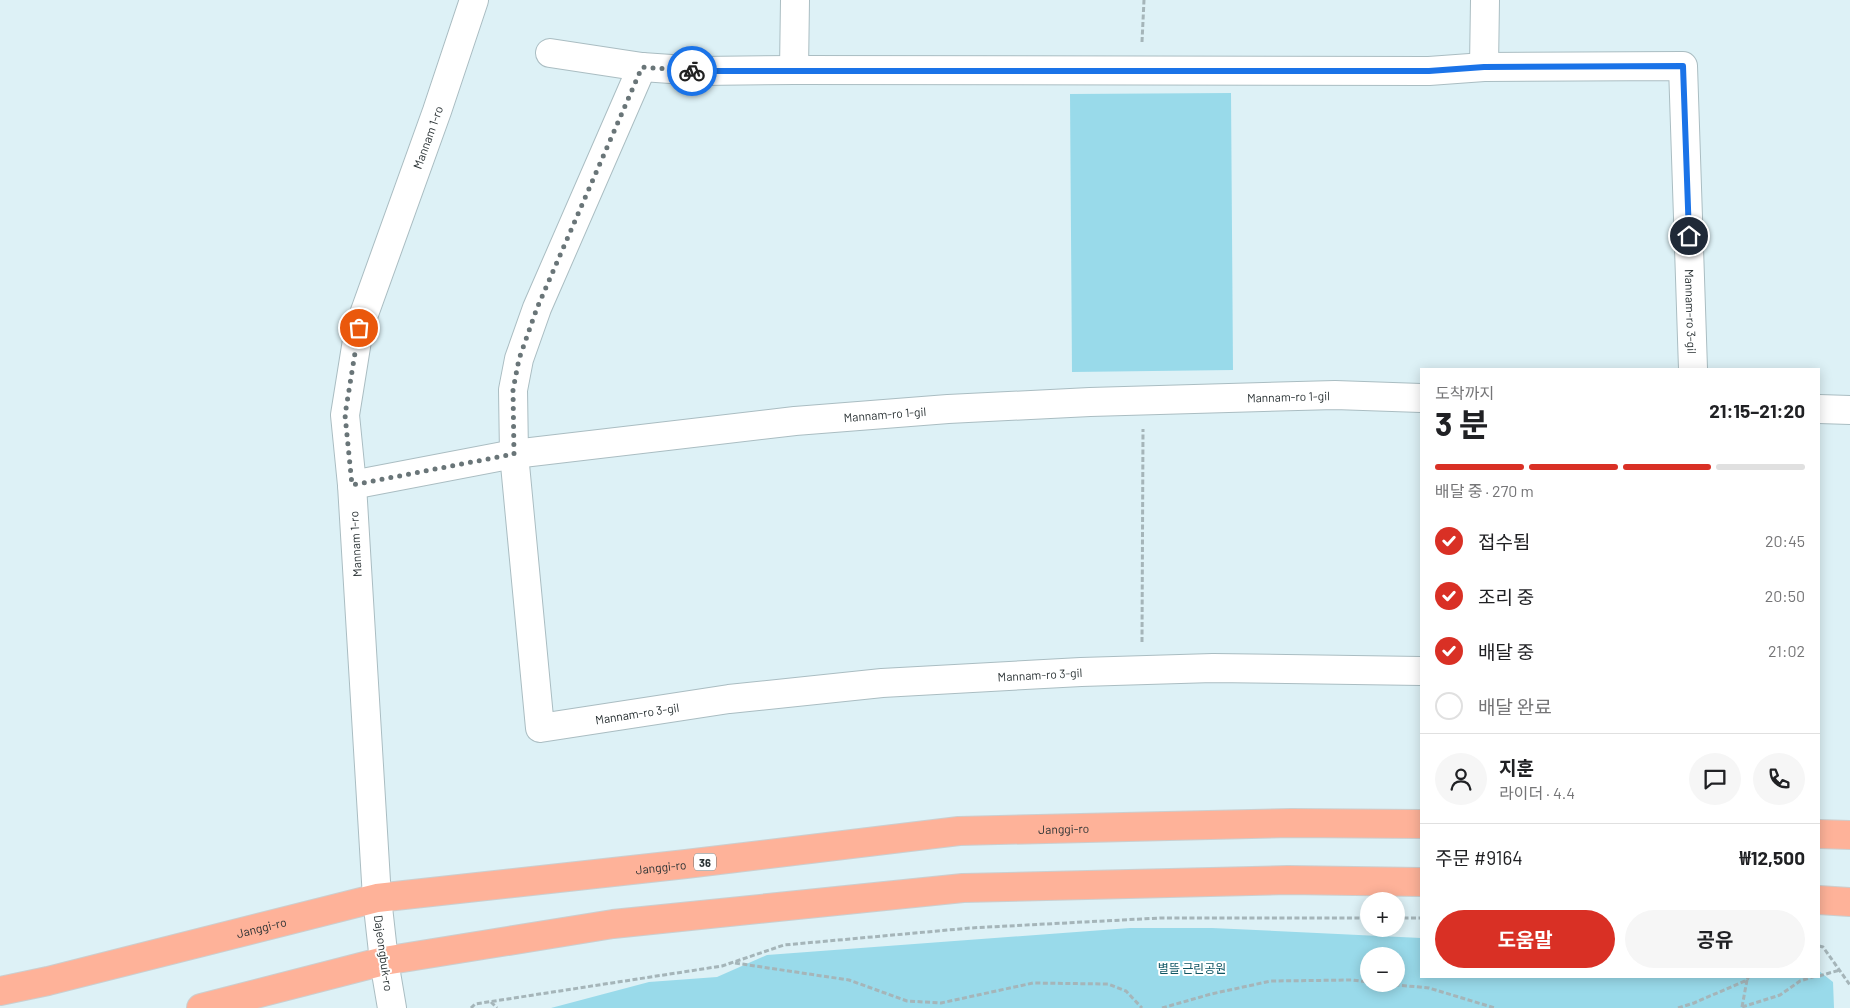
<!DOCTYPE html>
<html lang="ko">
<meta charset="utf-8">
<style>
:root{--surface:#fff;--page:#f6f6f6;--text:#202124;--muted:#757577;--line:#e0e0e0;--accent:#d93025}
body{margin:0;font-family:Barlow,"Noto Sans KR",sans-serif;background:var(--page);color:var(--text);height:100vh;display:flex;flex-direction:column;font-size:19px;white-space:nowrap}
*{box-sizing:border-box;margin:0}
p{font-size:16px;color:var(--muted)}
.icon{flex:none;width:28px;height:28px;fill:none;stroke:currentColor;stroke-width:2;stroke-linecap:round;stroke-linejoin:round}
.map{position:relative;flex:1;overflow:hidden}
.panel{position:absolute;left:1420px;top:368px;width:400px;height:610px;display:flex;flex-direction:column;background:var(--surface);border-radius:0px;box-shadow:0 2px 12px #0003}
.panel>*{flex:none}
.tools{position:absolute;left:1360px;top:892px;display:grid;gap:10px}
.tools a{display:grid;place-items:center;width:45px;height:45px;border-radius:50%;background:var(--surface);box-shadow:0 2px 12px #0003;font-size:25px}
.pin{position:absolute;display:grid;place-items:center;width:42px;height:42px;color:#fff;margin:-21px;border:2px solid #fff;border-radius:50%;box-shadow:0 1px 5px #0007}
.courier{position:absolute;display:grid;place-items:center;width:50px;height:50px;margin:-25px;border:4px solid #1a73e8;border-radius:50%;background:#fff;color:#222;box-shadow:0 1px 6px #0007}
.headline em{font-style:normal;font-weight:700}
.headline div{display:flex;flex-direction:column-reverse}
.headline{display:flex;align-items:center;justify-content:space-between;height:85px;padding:0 15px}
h1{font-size:32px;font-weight:700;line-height:38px}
.bar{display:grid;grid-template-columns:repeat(4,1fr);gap:8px 5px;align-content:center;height:60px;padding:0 15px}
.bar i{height:6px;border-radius:4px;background:var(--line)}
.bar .on{background:var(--accent)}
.bar p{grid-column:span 4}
.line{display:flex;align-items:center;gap:12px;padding:0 15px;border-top:1px solid var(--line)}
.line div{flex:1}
.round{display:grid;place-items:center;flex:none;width:52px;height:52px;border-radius:26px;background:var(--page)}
ol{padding:0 15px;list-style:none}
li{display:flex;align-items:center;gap:15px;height:55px}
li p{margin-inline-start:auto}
li .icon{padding:5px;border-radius:50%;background:var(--accent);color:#fff;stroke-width:4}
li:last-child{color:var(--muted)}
li i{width:28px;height:28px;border:2px solid var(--line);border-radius:50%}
.cta{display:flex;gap:10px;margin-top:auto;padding:10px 15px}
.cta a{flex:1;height:58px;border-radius:30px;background:var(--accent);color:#fff;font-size:20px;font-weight:700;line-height:58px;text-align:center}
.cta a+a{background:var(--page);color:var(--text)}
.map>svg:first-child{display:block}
.green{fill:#99daea;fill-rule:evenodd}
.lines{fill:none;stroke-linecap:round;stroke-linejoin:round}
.minor-casing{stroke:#aabdc2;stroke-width:30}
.tertiary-casing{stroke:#aabdc2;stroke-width:30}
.primary-casing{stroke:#cccece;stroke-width:30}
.path{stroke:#a5b5b9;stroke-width:3;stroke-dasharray:5 2.5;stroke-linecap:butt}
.minor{stroke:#fff;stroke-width:28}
.tertiary{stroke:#fff;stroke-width:28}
.primary{stroke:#feb299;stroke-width:28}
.done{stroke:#697578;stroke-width:5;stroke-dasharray:0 9}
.route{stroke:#1a73e8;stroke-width:6}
.labels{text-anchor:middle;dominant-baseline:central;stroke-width:4;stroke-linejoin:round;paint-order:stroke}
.shield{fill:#fff;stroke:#6a7071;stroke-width:1}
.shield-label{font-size:11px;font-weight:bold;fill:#2a3234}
.street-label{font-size:12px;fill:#2a3234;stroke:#fff}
.park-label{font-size:12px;fill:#105664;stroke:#fff}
</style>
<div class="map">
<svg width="1850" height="1008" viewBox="0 0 1850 1008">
<rect width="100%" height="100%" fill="#ddf1f6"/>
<!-- green -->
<path class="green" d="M1231,93L1233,370L1072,372L1070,94Z
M1130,928H1212L1421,938V976H1819V971L1833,982L1834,1008H551L649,982L717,977L767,955ZM1396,956V984H1369V956Z"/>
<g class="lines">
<!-- minor casing -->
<g class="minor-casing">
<g id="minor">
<path id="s1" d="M550,53L642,67L700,71L794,70L1429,71L1484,67L1683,66L1693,369"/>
<path id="s2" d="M642,67L537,308L519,359L513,390L514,454L540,728L729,699L882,683L1081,672L1213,668L1421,671"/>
<path d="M1484,67L1485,0"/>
<path d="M794,70L795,0"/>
<path d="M1819,409L1850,410"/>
<path id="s3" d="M352,485L514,454L795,421L948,409L1090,402L1335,395L1421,398"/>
</g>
</g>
<!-- tertiary casing -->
<g class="tertiary-casing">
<g id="tertiary">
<path id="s4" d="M392,1008L384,961L377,898L352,485L345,415L359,328L437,111L474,0"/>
</g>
</g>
<!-- primary casing -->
<g class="primary-casing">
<g id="primary">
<path d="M1819,834L1850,835"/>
<path d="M1819,900L1850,902"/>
<path id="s5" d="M0,991L48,981L377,898L686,864L959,831L1291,823L1421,824"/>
<path d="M201,1008L384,961L613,924L963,888L1288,880L1421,882"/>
</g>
</g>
<!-- path -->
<path class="path" d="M1142,42L1144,0
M1142,642L1143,429
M1396,918H1421
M1819,946L1823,947L1850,985
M735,963L849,980L907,1001L941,1003L1033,983L1108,984L1126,991L1142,1008
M1819,976L1840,970
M1387,984L1429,988L1495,1008
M491,1002L497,1008
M1742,1007L1780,995L1800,981L1816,976
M1742,1007L1747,980
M471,1008L475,1004L722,966L784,945L970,928L1160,918H1369
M1162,1008L1211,994L1271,981L1352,980L1369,982
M1678,1008L1694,1003L1747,980L1749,976"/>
<!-- minor -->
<use href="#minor" class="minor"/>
<!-- tertiary -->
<use href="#tertiary" class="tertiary"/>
<!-- primary -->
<use href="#primary" class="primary"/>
</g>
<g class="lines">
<!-- done -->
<path class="done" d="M359,328L345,415L352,485L514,454L513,390L519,359L537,308L642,67L692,71"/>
<!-- route -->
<path class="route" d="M692,71H1429L1484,67L1683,66L1689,236"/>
</g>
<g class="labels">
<!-- shield labels -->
<rect class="shield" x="694" y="853.5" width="22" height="17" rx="4"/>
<g class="shield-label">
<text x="705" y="862">36</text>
</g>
<!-- street labels -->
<g class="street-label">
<text stroke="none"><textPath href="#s4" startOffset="886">Mannam 1-ro</textPath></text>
<text stroke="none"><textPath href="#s1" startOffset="1380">Mannam-ro 3-gil</textPath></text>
<text stroke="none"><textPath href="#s3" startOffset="942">Mannam-ro 1-gil</textPath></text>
<text stroke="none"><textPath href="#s3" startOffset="538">Mannam-ro 1-gil</textPath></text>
<text transform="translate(355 544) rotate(-93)">Mannam 1-ro</text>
<text stroke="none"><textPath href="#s2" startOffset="1191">Mannam-ro 3-gil</textPath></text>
<text stroke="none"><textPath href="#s2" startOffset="786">Mannam-ro 3-gil</textPath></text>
<text stroke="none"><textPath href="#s5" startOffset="1079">Janggi-ro</textPath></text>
<text stroke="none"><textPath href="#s5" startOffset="674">Janggi-ro</textPath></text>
<text stroke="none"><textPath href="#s5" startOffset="269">Janggi-ro</textPath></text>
<text transform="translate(384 953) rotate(82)">Dajeongbuk-ro</text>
</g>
<!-- park labels -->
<g class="park-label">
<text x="1192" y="968">별뜰 근린공원</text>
</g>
</g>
</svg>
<div class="tools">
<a>+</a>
<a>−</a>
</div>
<div class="pin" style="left:359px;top:328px;background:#ea580c"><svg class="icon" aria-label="bag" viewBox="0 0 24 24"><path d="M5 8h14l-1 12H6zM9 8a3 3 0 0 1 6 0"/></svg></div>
<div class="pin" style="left:1689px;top:236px;background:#1f2937"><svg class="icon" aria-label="home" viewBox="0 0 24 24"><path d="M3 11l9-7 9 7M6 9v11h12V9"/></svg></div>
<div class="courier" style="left:692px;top:71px"><svg class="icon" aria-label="bike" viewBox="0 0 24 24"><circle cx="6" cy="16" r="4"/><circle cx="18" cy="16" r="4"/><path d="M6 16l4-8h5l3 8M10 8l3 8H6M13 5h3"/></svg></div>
<section class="panel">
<div class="headline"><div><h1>3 분</h1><p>도착까지</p></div><em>21:15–21:20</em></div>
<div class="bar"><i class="on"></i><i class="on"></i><i class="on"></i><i></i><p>배달 중 · 270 m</p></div>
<ol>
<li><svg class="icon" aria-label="check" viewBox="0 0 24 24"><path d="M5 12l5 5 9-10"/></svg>접수됨<p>20:45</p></li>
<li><svg class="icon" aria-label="check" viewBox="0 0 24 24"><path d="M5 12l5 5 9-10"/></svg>조리 중<p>20:50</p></li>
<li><svg class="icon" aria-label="check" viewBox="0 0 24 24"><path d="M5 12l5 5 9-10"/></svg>배달 중<p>21:02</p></li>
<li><i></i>배달 완료</li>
</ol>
<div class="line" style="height:90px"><a class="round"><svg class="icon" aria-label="person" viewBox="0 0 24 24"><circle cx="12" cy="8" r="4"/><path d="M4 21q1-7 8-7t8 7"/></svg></a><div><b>지훈</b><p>라이더 · 4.4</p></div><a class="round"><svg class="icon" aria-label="chat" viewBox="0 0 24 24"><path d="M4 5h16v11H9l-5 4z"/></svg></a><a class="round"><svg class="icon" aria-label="phone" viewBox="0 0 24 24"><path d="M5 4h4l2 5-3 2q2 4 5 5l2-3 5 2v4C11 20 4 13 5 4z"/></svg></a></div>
<div class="line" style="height:65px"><div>주문 #9164</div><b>₩12,500</b></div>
<div class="cta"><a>도움말</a><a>공유</a></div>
</section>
</div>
